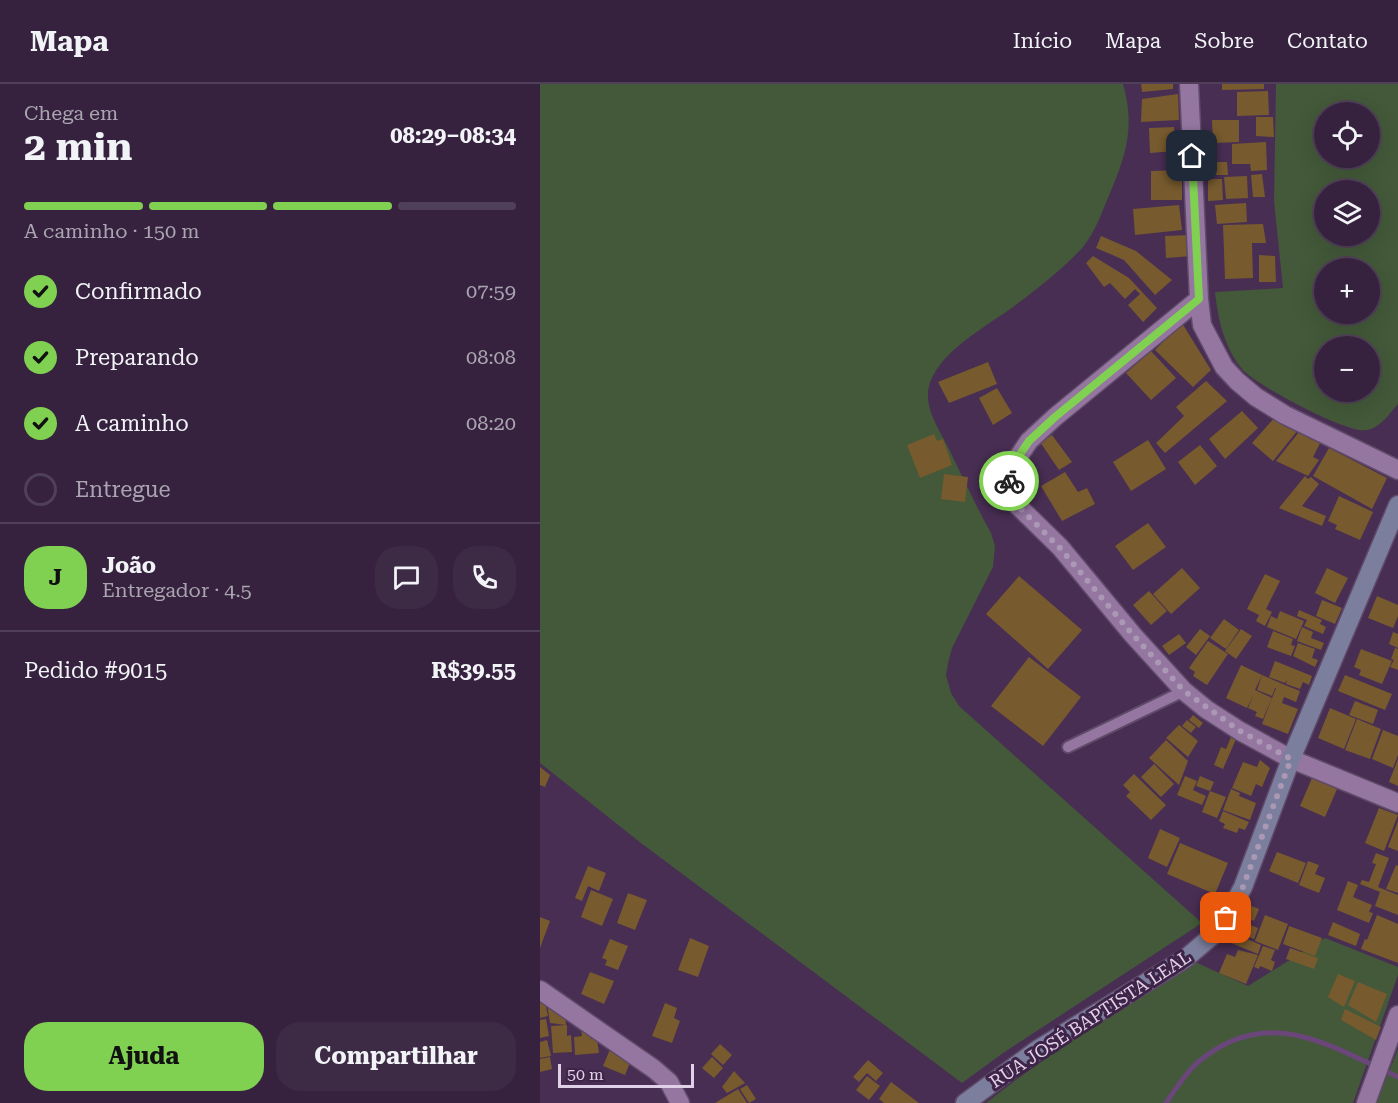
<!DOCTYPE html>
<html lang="pt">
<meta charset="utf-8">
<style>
:root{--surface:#36223e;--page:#3d2a45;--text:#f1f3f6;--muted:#aaa4b0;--line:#503f58;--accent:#80d051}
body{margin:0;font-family:"Roboto Serif",serif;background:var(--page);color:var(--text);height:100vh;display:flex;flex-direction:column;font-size:22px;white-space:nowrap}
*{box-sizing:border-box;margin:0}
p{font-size:20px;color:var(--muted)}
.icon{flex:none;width:33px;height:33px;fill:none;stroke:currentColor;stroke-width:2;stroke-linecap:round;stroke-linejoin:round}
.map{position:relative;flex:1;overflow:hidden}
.details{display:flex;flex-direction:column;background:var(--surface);width:540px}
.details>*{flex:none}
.tools{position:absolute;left:774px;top:18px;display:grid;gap:12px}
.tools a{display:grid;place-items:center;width:66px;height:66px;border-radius:50%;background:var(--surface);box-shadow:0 6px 24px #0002,0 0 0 2px var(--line);font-size:30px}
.scale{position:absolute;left:18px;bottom:15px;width:136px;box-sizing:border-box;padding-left:6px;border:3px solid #e1d1e8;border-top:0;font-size:16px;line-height:21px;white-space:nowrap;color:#e1d1e8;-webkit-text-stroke:4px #3e2448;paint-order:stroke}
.pin{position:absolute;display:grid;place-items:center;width:51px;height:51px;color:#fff;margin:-26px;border-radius:12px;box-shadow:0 3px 9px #0006}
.courier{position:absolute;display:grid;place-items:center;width:60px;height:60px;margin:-30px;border:4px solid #80d051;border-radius:50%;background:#fff;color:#222;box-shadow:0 2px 8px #0007}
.head em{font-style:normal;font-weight:700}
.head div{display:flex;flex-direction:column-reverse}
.head{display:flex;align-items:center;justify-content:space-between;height:102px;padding:0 24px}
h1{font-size:39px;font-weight:700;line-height:45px}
.bar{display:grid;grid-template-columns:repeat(4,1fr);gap:9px 6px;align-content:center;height:72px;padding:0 24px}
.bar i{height:8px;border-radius:4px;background:var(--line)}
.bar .selected{background:var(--accent)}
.bar p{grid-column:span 4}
.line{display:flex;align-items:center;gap:15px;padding:0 24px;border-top:2px solid var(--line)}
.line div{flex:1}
.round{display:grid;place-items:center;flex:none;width:63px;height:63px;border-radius:24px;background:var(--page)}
ol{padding:0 24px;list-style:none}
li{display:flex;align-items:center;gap:18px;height:66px}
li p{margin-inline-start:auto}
li .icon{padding:6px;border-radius:50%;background:var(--accent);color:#111;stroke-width:4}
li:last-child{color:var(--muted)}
li i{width:33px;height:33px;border:3px solid var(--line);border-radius:50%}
.button{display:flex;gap:12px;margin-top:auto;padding:12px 24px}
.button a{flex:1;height:69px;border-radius:24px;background:var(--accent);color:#111;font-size:24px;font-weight:700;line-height:69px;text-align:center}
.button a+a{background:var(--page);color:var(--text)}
header{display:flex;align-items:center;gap:36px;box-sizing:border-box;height:84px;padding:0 30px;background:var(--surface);border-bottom:2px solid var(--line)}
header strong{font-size:28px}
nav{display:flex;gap:33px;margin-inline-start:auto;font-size:21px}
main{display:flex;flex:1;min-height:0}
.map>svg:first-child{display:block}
.green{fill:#435939;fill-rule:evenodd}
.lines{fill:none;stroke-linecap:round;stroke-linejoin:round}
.stream{stroke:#6b467a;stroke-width:5}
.building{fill:#775a2e}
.lane-casing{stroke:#604a69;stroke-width:14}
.street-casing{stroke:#604a69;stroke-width:21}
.secondary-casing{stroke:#604a69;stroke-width:21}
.lane{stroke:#9476a1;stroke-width:10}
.street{stroke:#9476a1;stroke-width:18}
.secondary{stroke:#7b7f9d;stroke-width:18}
.done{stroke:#ab98b4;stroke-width:6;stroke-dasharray:0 10.8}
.route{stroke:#80d051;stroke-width:8}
.labels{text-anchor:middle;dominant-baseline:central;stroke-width:6;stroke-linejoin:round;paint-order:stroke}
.street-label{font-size:18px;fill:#e1d1e8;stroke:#3e2448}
</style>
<header>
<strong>Mapa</strong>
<nav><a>Início</a><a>Mapa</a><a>Sobre</a><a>Contato</a></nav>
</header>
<main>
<section class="details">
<div class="head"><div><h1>2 min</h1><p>Chega em</p></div><em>08:29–08:34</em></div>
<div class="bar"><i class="selected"></i><i class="selected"></i><i class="selected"></i><i></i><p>A caminho · 150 m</p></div>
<ol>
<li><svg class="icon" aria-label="check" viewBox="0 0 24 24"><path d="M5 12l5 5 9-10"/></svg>Confirmado<p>07:59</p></li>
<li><svg class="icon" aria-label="check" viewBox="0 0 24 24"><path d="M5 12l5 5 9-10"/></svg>Preparando<p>08:08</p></li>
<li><svg class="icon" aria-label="check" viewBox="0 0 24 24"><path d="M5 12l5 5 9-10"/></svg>A caminho<p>08:20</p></li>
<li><i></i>Entregue</li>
</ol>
<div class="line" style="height:108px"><b class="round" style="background:var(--accent);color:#111">J</b><div><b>João</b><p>Entregador · 4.5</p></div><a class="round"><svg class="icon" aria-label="chat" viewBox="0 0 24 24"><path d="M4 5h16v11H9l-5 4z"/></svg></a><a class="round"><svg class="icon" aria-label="phone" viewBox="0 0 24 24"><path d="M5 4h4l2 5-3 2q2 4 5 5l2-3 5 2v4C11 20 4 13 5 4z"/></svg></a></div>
<div class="line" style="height:78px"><div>Pedido #9015</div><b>R$39.55</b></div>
<div class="button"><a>Ajuda</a><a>Compartilhar</a></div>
</section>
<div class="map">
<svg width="858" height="1019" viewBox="0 0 858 1019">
<rect width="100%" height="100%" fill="#482e53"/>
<!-- green -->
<path class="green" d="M0,0H583C594,39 588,65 573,102C564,122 557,146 543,163C523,185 497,205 473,223C446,243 388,273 388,312C388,331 402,350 410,367C423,394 436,422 451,449L455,462L453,483L412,564L408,579L406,591L411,609L419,622L662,839L463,969L422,999L101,759L0,679Z
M736,0H858V320C850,329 840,344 827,346C809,351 714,300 702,285C684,263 678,235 675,208L743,204L734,117ZM830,28V74H784V28ZM830,106V152H784V106ZM784,184H830V230H784ZM784,262H830V308H784Z
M785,854L858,883V891L813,1019H446L477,995L570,930L655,878L708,902Z
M858,965V1019H836Z"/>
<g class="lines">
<!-- stream -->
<path class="stream" d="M626,1019C635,1006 645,990 657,979C727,919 788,961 858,993"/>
</g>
<!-- building -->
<path class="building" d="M601,0H633V5L602,8Z
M682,0H724V5L682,6Z
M728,7L729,31L697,32V8Z
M638,10L639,36L601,38L602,15Z
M716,33H733L734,53L716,52Z
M672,36H699V58L673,59Z
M634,43L635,67L610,69L609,44Z
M726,58L727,86L711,87L710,80H692V60Z
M666,78H687L688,91H667Z
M642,86V116H611V87Z
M722,90L725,113H713L711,91Z
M707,92L708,114L686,115L684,93Z
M668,95H682L683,116L668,117Z
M706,119L707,138L677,140L675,121Z
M639,121L642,146L595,151L593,125Z
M723,140L726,159H712L713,194L685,195L683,141Z
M650,151L653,172L626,174L625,152Z
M561,152L596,167L632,196L615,211L584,176L556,164Z
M719,171L735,172L736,198H719Z
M553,172L589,194L617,224L603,238L588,221L600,210L595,205L585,215L570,199L564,203L546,179Z
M642,239L671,286L653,303L615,266Z
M611,267L636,294L611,316L586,289Z
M448,278L457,300L409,319L398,298Z
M666,297L687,317L625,369L616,359L644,332L636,323Z
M457,304L472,329L453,341L439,314Z
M702,327L718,344L685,375L669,355Z
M737,331L758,346L733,377L712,359Z
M759,348L780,359L773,373L779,376L768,392L736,377Z
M394,350L397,357L403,355L412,381L380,394L367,361Z
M512,351L532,378L519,386L500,358Z
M608,356L626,385L591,407L573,378Z
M660,361L677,382L655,401L638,378Z
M789,364L847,394L832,425L773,392Z
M525,388L538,408L547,404L555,420L522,437L501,402Z
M404,390L428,393L425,418L401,415Z
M765,392L768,395L771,393L779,400L762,422L786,432L782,442L739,424Z
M799,412L833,428L820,456L795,445L797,441L788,437Z
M608,439L626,463L593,486L575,462Z
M642,484L660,504L631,530L613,510Z
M787,484L808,494L795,519L775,509Z
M725,490L740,497L726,525L732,528L725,542L716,537L719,531L707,525Z
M479,492L542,546L508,585L446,530Z
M609,507L627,527L611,541L593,521Z
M837,512L858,521V532L853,544L828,534Z
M782,516L802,524L795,540L776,532Z
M759,526L782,536L780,540L786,543L783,550L764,542L767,536L757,532Z
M740,527L764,537L756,555L727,543L731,532L737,535Z
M684,535L699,546L686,565L670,554Z
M762,543L773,548L771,554L784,559L781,566L757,557Z
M660,545L670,552L656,571L646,563Z
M701,545L712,552L696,575L685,567Z
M733,547L753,555L751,561L755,562L751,572L727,563Z
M853,548L858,550V564L849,560Z
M639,550L646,559L629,571L622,562Z
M668,557L688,570L667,601L653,592L655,588L649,584Z
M758,559L775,565L772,574L778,576L775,583L753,572Z
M855,564L858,565V586L850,583L854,576L851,575Z
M821,565L852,577L842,600L819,591L821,586L814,583Z
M489,573L541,613L503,662L451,622Z
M735,577L772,592L769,601L763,598L760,605L746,600L747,596L745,599L729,593Z
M701,581L722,591L715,606L732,614L723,635L715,632L717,628L708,624L713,612L707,624L686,614Z
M722,591L745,601L742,607L745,601L760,607L756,618L744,613L742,619L758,625L748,650L722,640L736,604H735L732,612L717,606Z
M805,591L852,610L845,626L798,607Z
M815,617L838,626L833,640L809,631Z
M790,624L816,635L804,665L778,654Z
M653,631L663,639L659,644L649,636Z
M817,635L841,645L830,675L805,666Z
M647,636L656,643L651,649L642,642Z
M639,641L658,657L648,673L626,654Z
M843,646L858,652V671L853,684L832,675Z
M691,653L696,655L683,685L674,681L681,663L686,665Z
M626,656L648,677L639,701L609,674Z
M858,675V702L849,698Z
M720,676L730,684L722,703L716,700L711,712L692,704L703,678L717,683Z
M614,680L634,700L621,713L601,693Z
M0,683L10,691L5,703L0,701Z
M594,690L626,721L611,736L586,712L590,708L583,701Z
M645,692L657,697L653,706L666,712L662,721L637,711Z
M660,692L674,698L670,707L686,713L677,734L662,728L670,707L656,702Z
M772,694L797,705L785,733L760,722Z
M691,705L700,709L699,712L716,719L710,736L683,726Z
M839,724L858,731L844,767L825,759Z
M683,727L709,738L705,746L699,744L697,749L683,744L685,740L679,737Z
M858,737V767L848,763Z
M620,745L640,754L627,783L608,774Z
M640,759L688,779L675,810L627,790Z
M737,768L766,779L758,799L729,787Z
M836,769L849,774L838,803L858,811V831L835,822L840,808L820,800L822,796L829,798L836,780L832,779Z
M768,777L779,781L775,790L785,794L779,809L759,801Z
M856,781L858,782V809L846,805Z
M48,782L66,789L59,807L48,802L42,817L35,814Z
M808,797L818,801L813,813L832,821L829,828L833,829L829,839L797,826Z
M51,806L73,815L62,842L41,833Z
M88,809L107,816L95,846L77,839Z
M702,818L719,825L714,837L697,830Z
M725,831L748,840L738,866L715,857Z
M837,831L858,840V879L821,865L825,855L827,856Z
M0,833L10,837L0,864Z
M695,835L718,844L714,855L690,846Z
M793,838L820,850L816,862L788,851Z
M749,842L782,854L775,872L743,860Z
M695,850L721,861L718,870L691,859Z
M150,854L169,862L158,893L138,886Z
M70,855L88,862L78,886L65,881L67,876L62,874Z
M723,862L735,866L731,876L735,878L732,887L720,882L719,885L714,883Z
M750,864L778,874L774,885L746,875Z
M698,866L718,871L706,900L679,889L687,870L695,873Z
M50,888L74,897L64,920L41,910Z
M798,890L815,897L804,923L788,913Z
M818,898L847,910L836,938L808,921Z
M5,918L8,932L0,934V919Z
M7,919L25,930L26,941L10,939Z
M125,919L137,924L134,934L140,937L132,959L112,952Z
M805,925L841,943L836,956L801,936Z
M6,935L9,952L0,954V936Z
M27,941V952L31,951L32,968L13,969L11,942Z
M50,944L51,955H57L59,969L35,971L34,953L42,952L41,945Z
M7,956L11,972L0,974V958Z
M180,960L192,971L183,981L171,970Z
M71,963L93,971L85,991L63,982Z
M10,973L12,985L0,988V975Z
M172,973L183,984L174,994L162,984Z
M328,976L343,989L336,997L327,989L319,998L313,993Z
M194,987L205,999L187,1009L182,1003Z
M327,992L340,1002L329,1016L316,1006Z
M351,998L379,1019H344L339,1015Z
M207,1001L216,1015L209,1019L200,1005Z
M198,1005L207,1019H175Z"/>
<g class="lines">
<!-- lane casing -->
<g class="lane-casing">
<path id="lane" d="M528,663L644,607"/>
</g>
<!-- street casing -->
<g class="street-casing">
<path id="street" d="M649,0L659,215L662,241L684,283L697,297L716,313L745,331L858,386
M659,215L515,333L489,357L472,382L469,402L471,412L478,422L520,463L593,551L644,607L666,625L700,647L751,675L858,719
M0,906L114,985L129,998L140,1019
M826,1019L858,931"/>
</g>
<!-- secondary casing -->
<g class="secondary-casing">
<path id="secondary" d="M425,1019L497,966L646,874L672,852L686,834L703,803L751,675L858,421"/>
</g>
<!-- lane -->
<use href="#lane" class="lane"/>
<!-- street -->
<use href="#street" class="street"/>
<!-- secondary -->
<use href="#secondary" class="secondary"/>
</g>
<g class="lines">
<!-- done -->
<path class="done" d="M469,397L471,412L478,422L520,464L593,551L644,607L700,647L751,675L703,803L686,834"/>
<!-- route -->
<path class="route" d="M469,397L472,382L489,357L515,333L659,215L652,72"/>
</g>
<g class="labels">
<!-- street labels -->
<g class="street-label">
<text transform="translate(550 935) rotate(-33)">RUA JOSÉ BAPTISTA LEAL</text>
</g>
</g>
</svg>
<div class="tools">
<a><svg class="icon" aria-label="locate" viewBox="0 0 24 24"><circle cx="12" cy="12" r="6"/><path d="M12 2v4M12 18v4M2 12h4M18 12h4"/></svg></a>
<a><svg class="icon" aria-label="layers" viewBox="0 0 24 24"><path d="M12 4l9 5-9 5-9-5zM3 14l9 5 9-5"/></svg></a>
<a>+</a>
<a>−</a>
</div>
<div class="scale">50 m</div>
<div class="pin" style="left:686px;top:834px;background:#ea580c"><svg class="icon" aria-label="bag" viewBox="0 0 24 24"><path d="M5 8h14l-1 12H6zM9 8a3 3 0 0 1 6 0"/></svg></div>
<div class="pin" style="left:652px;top:72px;background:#1f2937"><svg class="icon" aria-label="home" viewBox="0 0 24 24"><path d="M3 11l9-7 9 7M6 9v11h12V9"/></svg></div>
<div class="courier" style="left:469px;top:397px"><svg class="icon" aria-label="bike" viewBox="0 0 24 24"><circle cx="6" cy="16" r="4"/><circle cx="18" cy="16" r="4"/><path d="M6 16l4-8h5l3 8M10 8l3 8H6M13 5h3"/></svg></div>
</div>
</main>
